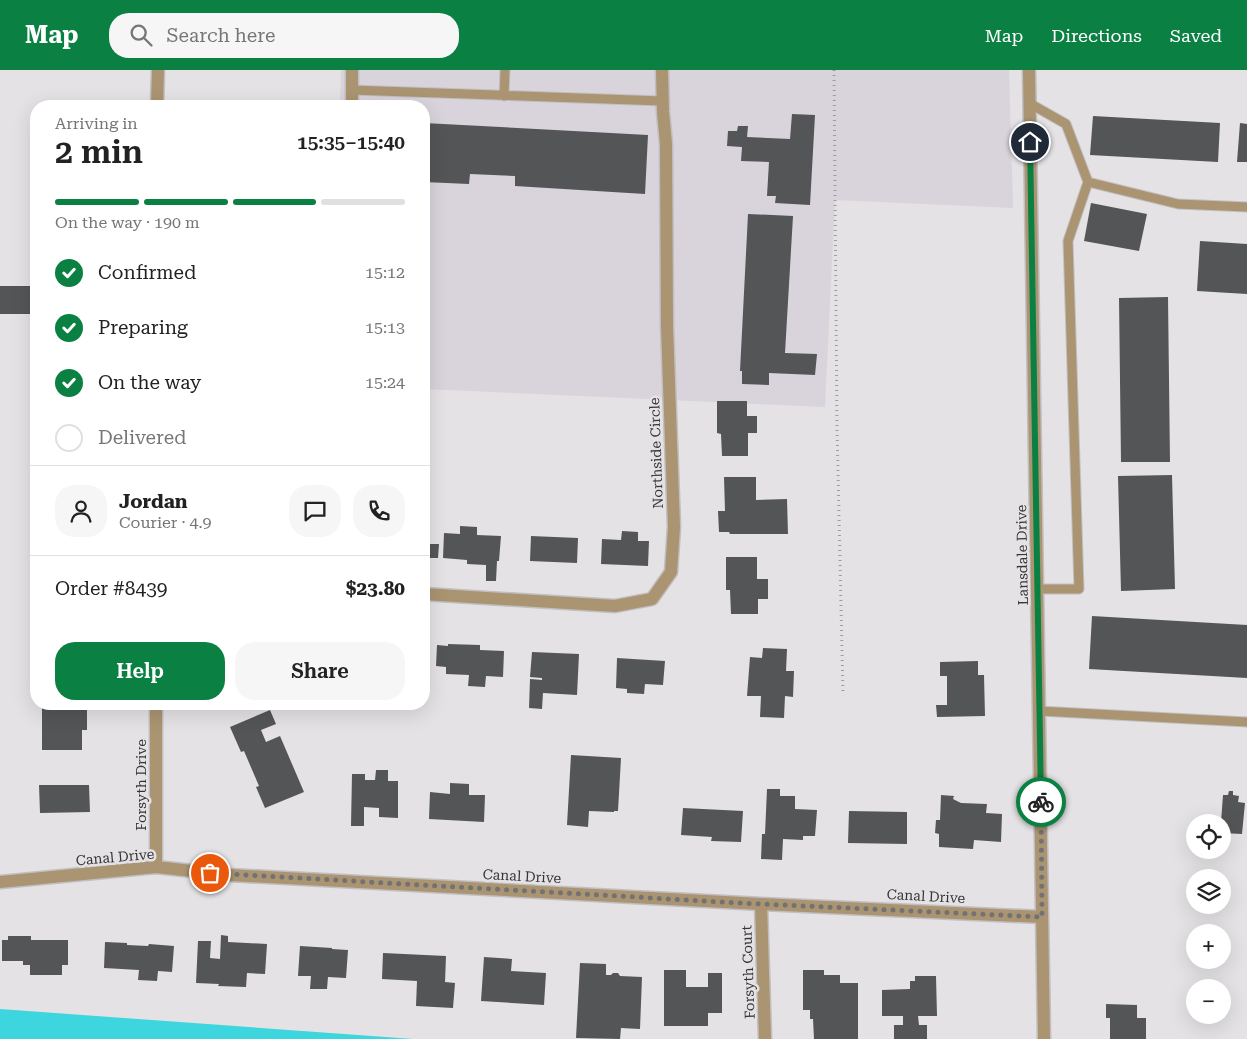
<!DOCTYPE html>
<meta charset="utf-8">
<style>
:root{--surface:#fff;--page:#f6f6f6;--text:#222;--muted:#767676;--line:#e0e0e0;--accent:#0b8043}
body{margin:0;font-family:"Roboto Serif",serif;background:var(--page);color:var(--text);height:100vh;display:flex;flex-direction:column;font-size:19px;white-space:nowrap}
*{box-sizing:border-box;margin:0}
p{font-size:16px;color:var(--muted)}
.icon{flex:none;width:28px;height:28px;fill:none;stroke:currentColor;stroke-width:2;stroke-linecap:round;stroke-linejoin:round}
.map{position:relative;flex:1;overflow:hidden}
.side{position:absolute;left:30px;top:30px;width:400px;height:610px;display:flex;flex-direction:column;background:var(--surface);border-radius:20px;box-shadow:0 5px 20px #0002}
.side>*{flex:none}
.controls{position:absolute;left:1186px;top:744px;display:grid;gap:10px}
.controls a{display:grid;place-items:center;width:45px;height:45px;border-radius:50%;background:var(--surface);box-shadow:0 5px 20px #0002;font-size:25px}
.pin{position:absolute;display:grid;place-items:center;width:42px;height:42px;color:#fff;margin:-21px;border:2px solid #fff;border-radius:50%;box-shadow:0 1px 5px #0007}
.courier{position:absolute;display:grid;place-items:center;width:50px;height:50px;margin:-25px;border:4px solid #0b8043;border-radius:50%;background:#fff;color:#222;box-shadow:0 1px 6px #0007}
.overview em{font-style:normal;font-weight:600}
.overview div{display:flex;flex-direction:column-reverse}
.overview{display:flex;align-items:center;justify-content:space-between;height:85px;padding:0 25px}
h1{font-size:32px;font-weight:600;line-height:38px}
.bar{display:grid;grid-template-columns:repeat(4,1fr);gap:8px 5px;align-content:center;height:60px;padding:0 25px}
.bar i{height:6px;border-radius:4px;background:var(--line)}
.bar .selected{background:var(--accent)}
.bar p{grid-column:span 4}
.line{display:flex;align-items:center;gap:12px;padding:0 25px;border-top:1px solid var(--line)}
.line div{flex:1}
.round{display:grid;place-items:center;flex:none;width:52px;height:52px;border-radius:20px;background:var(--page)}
ol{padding:0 25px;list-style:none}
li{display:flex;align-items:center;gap:15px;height:55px}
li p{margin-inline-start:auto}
li .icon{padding:5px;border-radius:50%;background:var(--accent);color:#fff;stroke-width:4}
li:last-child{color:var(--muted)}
li i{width:28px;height:28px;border:2px solid var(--line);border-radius:50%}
.primary-button{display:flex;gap:10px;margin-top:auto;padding:10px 25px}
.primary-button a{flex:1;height:58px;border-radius:20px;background:var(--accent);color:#fff;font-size:20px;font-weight:600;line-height:58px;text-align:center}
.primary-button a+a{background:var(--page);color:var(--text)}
header{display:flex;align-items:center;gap:30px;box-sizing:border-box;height:70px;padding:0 25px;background:var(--accent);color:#fff}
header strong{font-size:24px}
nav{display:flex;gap:28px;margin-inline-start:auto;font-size:18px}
.search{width:350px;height:45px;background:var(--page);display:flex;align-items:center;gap:12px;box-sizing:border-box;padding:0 18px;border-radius:20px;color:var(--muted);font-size:19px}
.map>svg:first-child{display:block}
.built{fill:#d9d3dc}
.water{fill:#3dd6de}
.building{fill:#545557}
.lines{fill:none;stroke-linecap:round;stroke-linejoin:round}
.service-casing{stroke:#c1bfc2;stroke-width:11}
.minor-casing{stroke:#c1bfc2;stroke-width:15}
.path{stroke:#9d9c9e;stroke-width:3;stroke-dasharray:1 4;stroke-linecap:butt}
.service{stroke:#aa9471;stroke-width:9}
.minor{stroke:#aa9471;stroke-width:12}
.done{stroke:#737273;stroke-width:5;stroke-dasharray:0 9}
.route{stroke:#0b8043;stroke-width:6}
.labels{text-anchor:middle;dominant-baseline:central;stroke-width:5;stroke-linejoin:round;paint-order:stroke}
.street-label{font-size:14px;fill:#363536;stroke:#e4e2e5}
</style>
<header>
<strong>Map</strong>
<div class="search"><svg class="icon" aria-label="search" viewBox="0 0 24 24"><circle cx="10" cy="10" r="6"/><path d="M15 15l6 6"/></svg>Search here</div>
<nav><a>Map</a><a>Directions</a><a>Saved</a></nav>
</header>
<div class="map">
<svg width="1247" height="969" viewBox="0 0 1247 969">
<rect width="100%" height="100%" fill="#e4e2e5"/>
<!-- built -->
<path class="built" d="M341,0H1009L1013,138L835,130L825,337L424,319V36H340Z"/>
<!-- water -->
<path class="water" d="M0,939L413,969H0Z"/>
<!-- building -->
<path class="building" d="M792,44L815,45L810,135L775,133L776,126H767L769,92L741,91L742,77L727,76L728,61H737L738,56H748L747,67L790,69Z
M1093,46L1220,53L1218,92L1090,85Z
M424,53L648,65L645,124L515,116V106L470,104L469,114L424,112Z
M1240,53L1247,54V92H1237Z
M1091,133L1147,144L1139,181L1084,171Z
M748,144L793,146L785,283L817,284L815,305L769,303V315L742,314V301H740Z
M1200,171L1247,174V224L1197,221Z
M0,216H36V244H0Z
M1168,227L1170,392H1121L1119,228Z
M717,331H747V346H757V363H748V386H722L721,364L717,363Z
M1172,405L1175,519L1121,521L1118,406Z
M724,407H756V430L787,429L788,464H730L729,462H719L718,441H725Z
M424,430H426L425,473H424Z
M460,456L477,457V465L501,466L499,491H497L496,511H486V495L467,494V490L443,488L444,463L460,464Z
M622,461L638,462V471H649L648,496L601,494L602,469L621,470Z
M531,466L578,468L577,493L530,491Z
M424,474H439L438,488H424Z
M726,487H757V509H768V529H758V544H731L730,520H726Z
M1092,546L1247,555V608L1089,599Z
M448,574L480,575V580L504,581L503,607L486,606L485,617L468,616L469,605L446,604V597L436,596L437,575L448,576Z
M763,578L787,579L786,601H794L793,627L785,626L784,648L760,647L761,626H747L750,587L762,588Z
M532,582L579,584L577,625L543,623L542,639L529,638L530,609L542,610V608L530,607Z
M617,588L665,591L663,615L645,614L644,624L627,623V619L616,618Z
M978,591V605H984L985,646L937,647L936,635H947V606H940V592Z
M56,634H87V660H82V680H42V637H56Z
M270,640L276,654L261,660L266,672L280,666L304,722L265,738L256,717L259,716L244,681L241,682L230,657Z
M571,685L621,688L618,741H614V742L589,741L588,757L567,755Z
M376,700H388V711H398V748L379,747V738L364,737V756H351L352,704H365V710H375Z
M450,713L469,714V725H485L484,752L429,749L430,722L450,724Z
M39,715H89L90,742L40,743Z
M767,719H780V726H795V739L817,740L815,766H803V770L783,769L782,790L761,789L762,764H765Z
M1229,721H1233V725L1239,726L1238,732L1245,733L1242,764L1222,763V752H1221L1223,725H1228Z
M941,725L954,726L953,729L961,733L987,734L986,743L1002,744L1001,772L974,770L973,779L939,777V764L935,763L936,750H940Z
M683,738L743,741L741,772L711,771L712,767L681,765Z
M849,741L907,742V774L848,773Z
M221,865L228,866V872L267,874L265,904L247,903L246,917L218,916L219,914L196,913L198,871H211L210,888L220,889Z
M8,866H31V870H68V895H62V905H30V895H23V891H2V870H8Z
M105,872L127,873V875L148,876L149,874L174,876L172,902L158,901L157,911L138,910L139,900L104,898Z
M300,876L332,878V879L348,880L346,908L328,907L327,919H310L311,906H298Z
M383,883L446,886L445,912L455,913L453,938L416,936L417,911L382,909Z
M484,887L512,889L511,901L546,903L544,935L481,931Z
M580,893L606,894V905H611L613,903H618L620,906L642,907L640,959L621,958L620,969L576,968Z
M664,900H686V917H708V903H722V943H708V956H664Z
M803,900H824V905H840V913H858V969H814L813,949H810V940H803Z
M915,906H936L937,946H918L919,955H927V969H894V955H903V946H882V920L910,919V911H915Z
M1106,934L1137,935V948H1146V969H1110V948H1106Z"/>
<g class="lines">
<!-- service casing -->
<g class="service-casing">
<path id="service" d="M352,20L662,31
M504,26L505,0
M1029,33L1066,54L1088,112L1068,171L1079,519H1037
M1088,112L1178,134L1247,137
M1039,641L1247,652"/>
</g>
<!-- minor casing -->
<g class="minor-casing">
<path id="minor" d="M1029,0L1044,969
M157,36L158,0
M352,36V0
M424,524L615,536L652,529L671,502L674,457L667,256L666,74L663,42L662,0
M156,797V634
M0,812L156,797L229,805L761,834L1042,847
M761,834L765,969"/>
</g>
<!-- path -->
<path class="path" d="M834,0L837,357L843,624"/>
<!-- service -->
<use href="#service" class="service"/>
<!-- minor -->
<use href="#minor" class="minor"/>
</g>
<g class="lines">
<!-- done -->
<path class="done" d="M210,803L741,833L1042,847L1041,732"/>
<!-- route -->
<path class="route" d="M1030,72L1041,732"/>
</g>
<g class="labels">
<!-- street labels -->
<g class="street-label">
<text transform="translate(656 383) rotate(-92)">Northside Circle</text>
<text transform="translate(1022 485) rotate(-91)">Lansdale Drive</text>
<text transform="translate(141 715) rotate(-90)">Forsyth Drive</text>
<text transform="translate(115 787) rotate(-5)">Canal Drive</text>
<text transform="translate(522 806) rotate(3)">Canal Drive</text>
<text transform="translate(926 826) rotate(3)">Canal Drive</text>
<text transform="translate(748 902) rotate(-92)">Forsyth Court</text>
</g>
</g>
</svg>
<div class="controls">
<a><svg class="icon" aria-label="locate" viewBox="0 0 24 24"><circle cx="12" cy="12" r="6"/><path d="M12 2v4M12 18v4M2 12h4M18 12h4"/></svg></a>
<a><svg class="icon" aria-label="layers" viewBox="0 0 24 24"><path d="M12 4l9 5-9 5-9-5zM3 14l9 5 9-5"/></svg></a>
<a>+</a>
<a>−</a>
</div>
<div class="pin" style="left:210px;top:803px;background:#ea580c"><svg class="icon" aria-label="bag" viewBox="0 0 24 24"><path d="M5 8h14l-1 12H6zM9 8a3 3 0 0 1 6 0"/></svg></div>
<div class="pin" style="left:1030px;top:72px;background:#1f2937"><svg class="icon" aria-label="home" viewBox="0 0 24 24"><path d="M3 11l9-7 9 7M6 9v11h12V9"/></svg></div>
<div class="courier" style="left:1041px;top:732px"><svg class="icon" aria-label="bike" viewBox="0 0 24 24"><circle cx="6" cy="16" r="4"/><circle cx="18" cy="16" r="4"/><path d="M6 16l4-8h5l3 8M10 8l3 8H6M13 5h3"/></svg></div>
<section class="side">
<div class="overview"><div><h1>2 min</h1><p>Arriving in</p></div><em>15:35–15:40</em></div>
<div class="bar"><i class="selected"></i><i class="selected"></i><i class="selected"></i><i></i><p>On the way · 190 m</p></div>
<ol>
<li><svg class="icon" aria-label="check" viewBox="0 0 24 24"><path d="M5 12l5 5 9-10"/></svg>Confirmed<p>15:12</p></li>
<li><svg class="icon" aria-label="check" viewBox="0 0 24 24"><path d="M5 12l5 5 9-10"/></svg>Preparing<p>15:13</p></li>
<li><svg class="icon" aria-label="check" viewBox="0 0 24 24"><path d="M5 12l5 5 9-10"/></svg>On the way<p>15:24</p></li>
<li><i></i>Delivered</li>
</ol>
<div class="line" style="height:90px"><a class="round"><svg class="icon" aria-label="person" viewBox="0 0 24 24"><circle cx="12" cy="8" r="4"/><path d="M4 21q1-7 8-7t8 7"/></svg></a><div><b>Jordan</b><p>Courier · 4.9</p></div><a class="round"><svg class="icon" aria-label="chat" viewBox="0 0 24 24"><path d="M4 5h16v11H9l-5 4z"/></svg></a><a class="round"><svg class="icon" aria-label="phone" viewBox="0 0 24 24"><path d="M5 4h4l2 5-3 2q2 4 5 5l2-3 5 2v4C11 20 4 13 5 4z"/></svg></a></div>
<div class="line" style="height:65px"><div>Order #8439</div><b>$23.80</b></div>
<div class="primary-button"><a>Help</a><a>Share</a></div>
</section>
</div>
